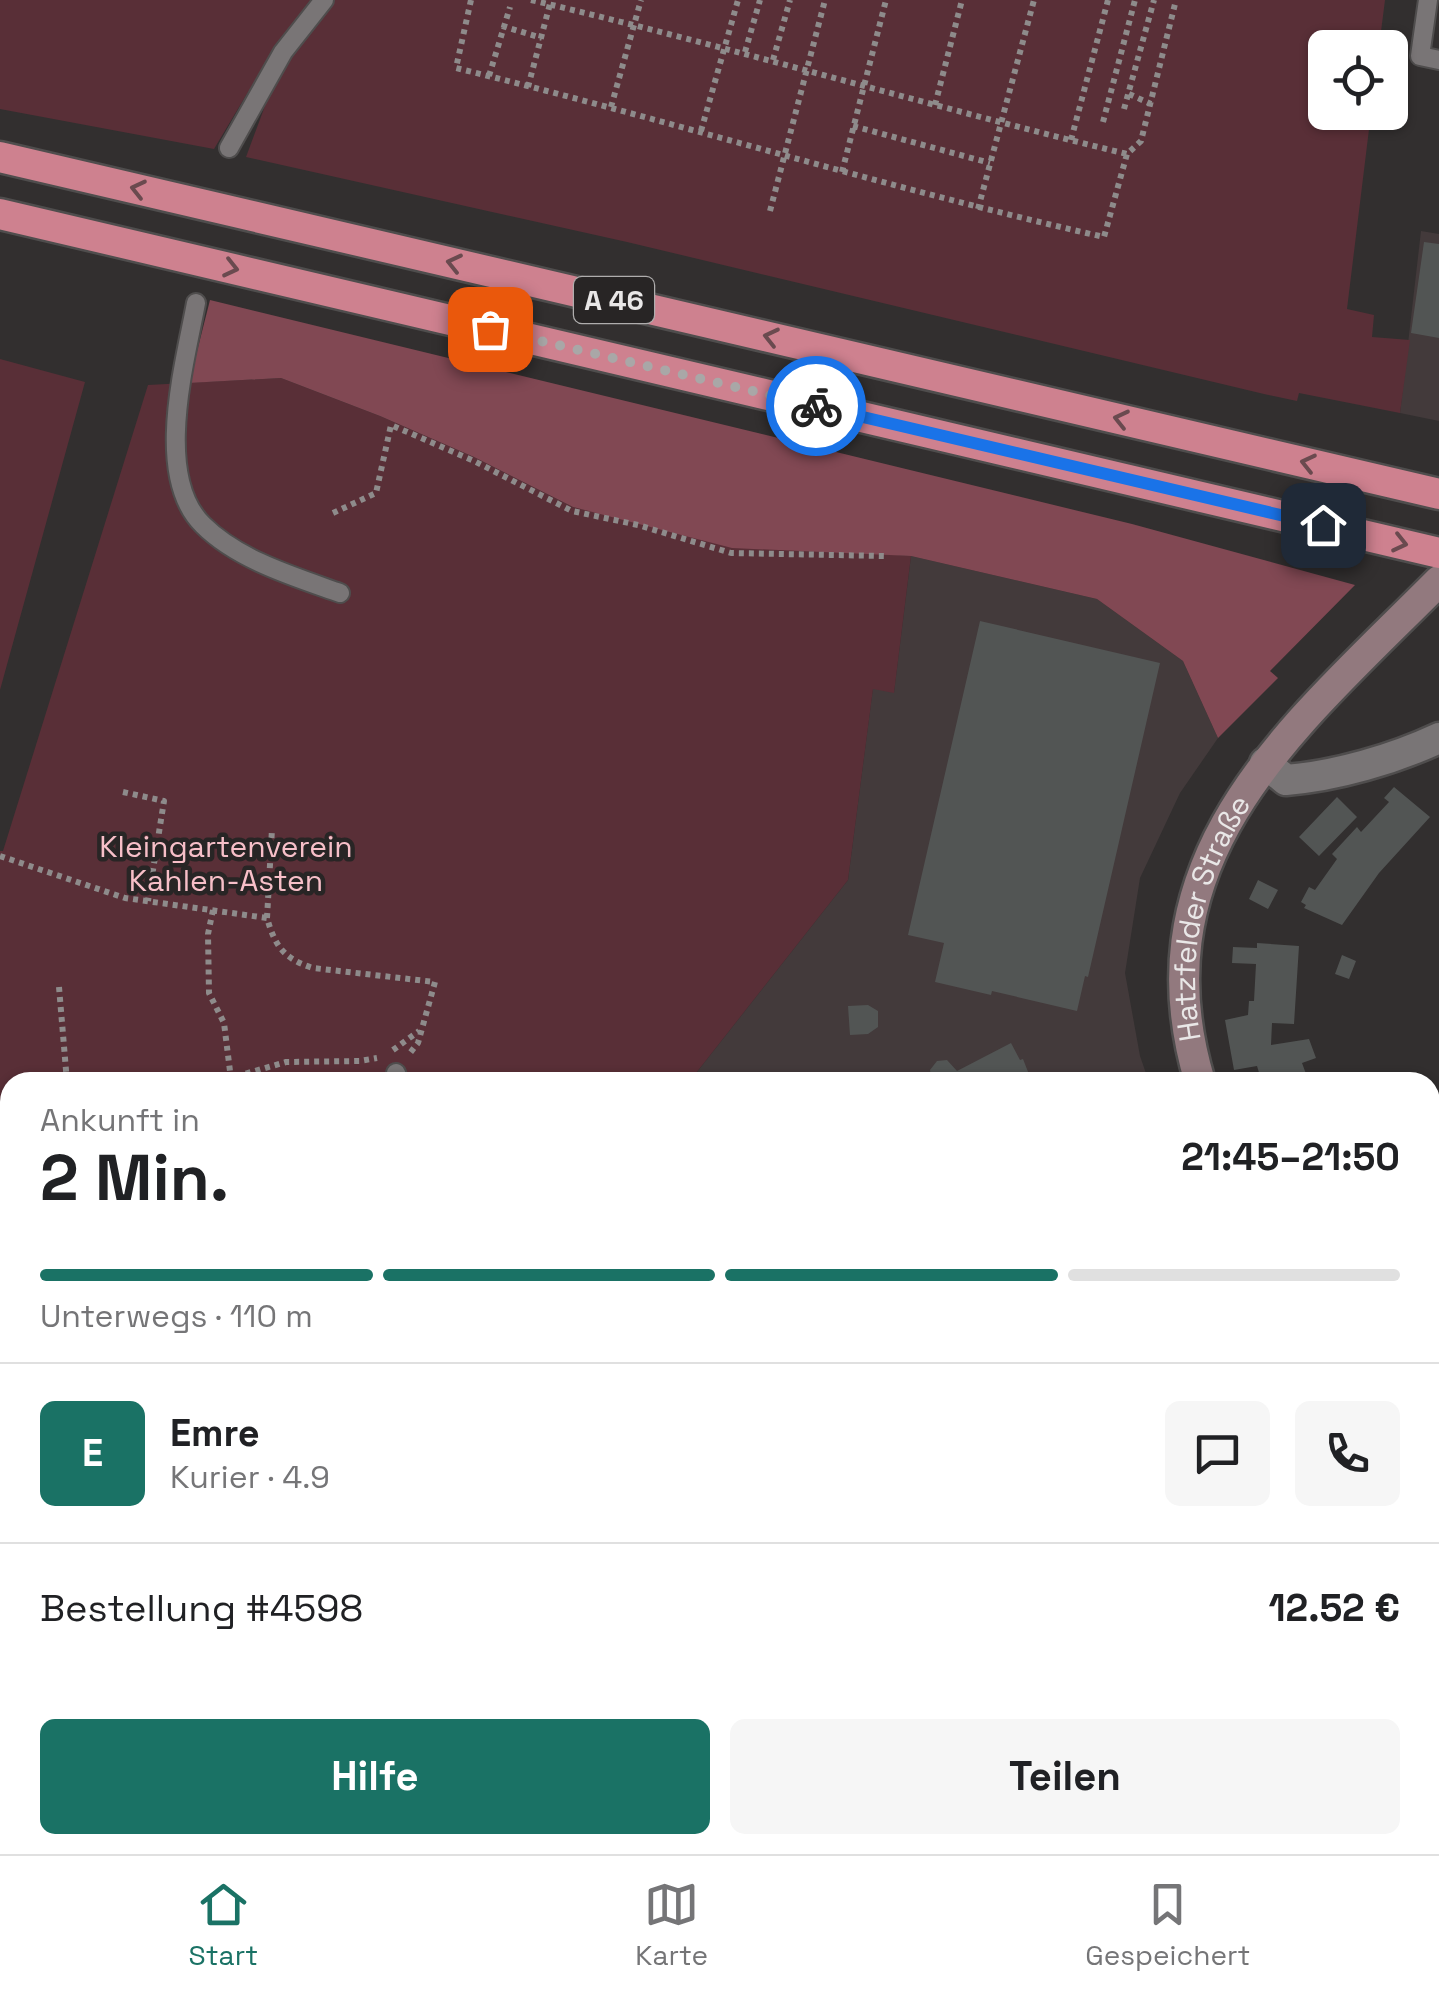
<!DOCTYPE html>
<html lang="de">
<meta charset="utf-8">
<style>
:root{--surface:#fff;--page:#f6f6f6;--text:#202124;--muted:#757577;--line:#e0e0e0;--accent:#1a7265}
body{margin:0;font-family:"Space Grotesk",sans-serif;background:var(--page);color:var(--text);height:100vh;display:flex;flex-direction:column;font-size:38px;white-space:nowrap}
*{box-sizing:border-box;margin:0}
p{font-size:32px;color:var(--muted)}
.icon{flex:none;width:55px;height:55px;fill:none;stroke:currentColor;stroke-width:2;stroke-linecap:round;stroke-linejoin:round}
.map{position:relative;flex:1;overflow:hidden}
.side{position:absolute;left:0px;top:1072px;width:1440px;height:782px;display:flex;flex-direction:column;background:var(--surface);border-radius:30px 30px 0 0;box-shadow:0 2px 8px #0004}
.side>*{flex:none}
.controls{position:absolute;left:1308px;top:30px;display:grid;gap:20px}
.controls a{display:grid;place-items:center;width:100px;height:100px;border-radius:15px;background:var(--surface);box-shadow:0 2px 8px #0004;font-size:50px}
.pin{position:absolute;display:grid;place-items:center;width:85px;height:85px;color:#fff;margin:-42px;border-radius:20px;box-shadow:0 5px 15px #0006}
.courier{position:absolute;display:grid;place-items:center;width:100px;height:100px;margin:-50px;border:8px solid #1a73e8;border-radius:50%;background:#fff;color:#222;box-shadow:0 2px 12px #0007}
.summary em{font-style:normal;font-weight:800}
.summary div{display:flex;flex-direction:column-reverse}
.summary{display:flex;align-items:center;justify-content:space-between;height:170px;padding:0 40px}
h1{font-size:65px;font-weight:800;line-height:75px}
.bar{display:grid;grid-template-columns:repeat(4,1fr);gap:15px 10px;align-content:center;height:120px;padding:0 40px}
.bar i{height:12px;border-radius:8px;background:var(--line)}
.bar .on{background:var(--accent)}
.bar p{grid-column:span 4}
.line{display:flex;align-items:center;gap:25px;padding:0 40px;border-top:2px solid var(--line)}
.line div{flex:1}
.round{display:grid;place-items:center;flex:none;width:105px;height:105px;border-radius:15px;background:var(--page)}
.cta{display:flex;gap:20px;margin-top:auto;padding:20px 40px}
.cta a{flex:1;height:115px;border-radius:15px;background:var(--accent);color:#fff;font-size:40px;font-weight:800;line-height:115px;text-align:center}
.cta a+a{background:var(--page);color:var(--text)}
.dock{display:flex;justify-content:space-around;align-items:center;height:140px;border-top:2px solid var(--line);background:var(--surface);font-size:28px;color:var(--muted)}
.dock a{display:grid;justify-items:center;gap:5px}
.dock .on{color:var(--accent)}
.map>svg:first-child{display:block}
.built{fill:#433a3b}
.green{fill:#592f37}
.forest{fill:#814853}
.building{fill:#525554}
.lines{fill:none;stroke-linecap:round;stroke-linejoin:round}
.lane-casing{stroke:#4f4d4d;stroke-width:22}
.street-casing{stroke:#4f4d4d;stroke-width:35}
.secondary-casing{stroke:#4f4d4d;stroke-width:35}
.highway-casing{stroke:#4f4d4d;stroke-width:35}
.path{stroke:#8e8b8b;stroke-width:6;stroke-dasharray:5 5;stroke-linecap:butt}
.lane{stroke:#797576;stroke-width:18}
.street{stroke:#797576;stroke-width:30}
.secondary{stroke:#92797e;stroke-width:30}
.highway{stroke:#ce818f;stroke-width:30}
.oneway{stroke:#6a4a4f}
.done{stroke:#a9a7a7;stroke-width:10;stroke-dasharray:0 18}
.route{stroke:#1a73e8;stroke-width:12}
.labels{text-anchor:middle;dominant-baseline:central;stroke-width:9;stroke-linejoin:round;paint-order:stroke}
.shield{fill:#282525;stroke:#afadad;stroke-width:2.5}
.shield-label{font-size:28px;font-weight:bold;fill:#e9e7e7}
.park-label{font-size:30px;fill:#f7bfc8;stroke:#282525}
.street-label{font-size:30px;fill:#e9e7e7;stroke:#282525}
</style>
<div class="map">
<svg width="1439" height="1854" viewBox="0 0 1439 1854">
<rect width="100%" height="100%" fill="#322f2f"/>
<!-- built -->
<path class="built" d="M1421,231L1439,234V421L1400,413Z
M911,556L1097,599L1183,661L1218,738L1180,793L1140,878L1125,973L1140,1056L1149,1082H689L848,880L873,688L894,692Z
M890,1845H997L991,1854H888Z"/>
<!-- green -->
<path class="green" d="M0,0H1385L1379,47L1325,48V112L1371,113L1347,309L1374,315L1372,337L1410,340L1400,413L1299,393L1297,401L1264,394L627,242L246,157L269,95L248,92L214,149L0,109Z
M0,359L85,382L0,690Z
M281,378L380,416L474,457L573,507L639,522L837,551L911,556L894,693L873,689L848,880L689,1082H10V1210L0,1179V851H3L148,385Z
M0,1231L10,1262V1446L0,1450Z
M0,1556L10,1599V1698L0,1704Z
M221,1845H472L474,1854H222Z"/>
<!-- forest -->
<path class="forest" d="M210,300L1132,524L1355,585L1270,671L1278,678L1218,738L1183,661L1097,599L911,556L732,548L573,507L474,457L380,416L281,378L189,383Z
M764,1845H890L888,1854H771Z
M1077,1845H1275L1268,1854H1071Z"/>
<!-- building -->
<path class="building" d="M1424,242L1439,244V338L1411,333Z
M980,621L1160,663L1088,977L1085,976L1077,1011L992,991L991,995L935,982L944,943L908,935Z
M1394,787L1430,817L1379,873L1342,925L1304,908L1306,905L1301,902L1309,887L1315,890L1337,859L1332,854L1357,827L1361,832L1389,802L1384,798Z
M1337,797L1357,817L1319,856L1299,837Z
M1258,880L1278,890L1268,909L1249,899Z
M1257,943L1299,946L1294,1024L1272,1023L1271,1045L1309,1039L1316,1058L1302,1063L1309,1082H1255L1260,1076L1257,1066L1234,1070L1225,1020L1248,1015L1249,1001H1254L1256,964L1232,963L1233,947L1257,948Z
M1342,955L1356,961L1349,979L1335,974Z
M868,1005L878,1011V1027L868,1034L850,1035L848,1006Z
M1011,1043L1020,1060L1023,1059L1032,1082H932L930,1070L937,1061L947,1060L957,1071Z
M1439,1504V1576L1430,1569V1516Z
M1430,1769L1439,1782V1795L1430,1802Z
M0,1789L10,1792L1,1834H0Z"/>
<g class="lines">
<!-- lane casing -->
<g class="lane-casing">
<path id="lane" d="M1428,0L1420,56L1439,60
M229,148L283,52L324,0
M196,303C185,363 153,476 203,525C238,560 295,577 340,593
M396,1073L399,1082
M0,1425L10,1432"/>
</g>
<!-- street casing -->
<g class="street-casing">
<path id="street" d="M1265,763L1286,780C1336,776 1394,759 1439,738
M0,1203L10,1233
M1430,1421L1439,1412
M1430,1668L1439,1657
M191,1845L193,1854
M1283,1854L1290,1845"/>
</g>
<!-- secondary casing -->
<g class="secondary-casing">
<g id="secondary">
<path id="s1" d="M1200,1082C1132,855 1295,726 1439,581"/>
<path d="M544,1845L545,1854"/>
<path d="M717,1845L723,1854"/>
<path d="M1024,1854L1030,1845"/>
</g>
</g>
<!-- highway casing -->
<g class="highway-casing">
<path id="highway" d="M0,157L1439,494
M0,214L1439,553"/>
</g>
<!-- path -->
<path class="path" d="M471,0L456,68C673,121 886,188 1104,237L1127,154L1141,141L1176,0
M531,0C731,47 928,106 1127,154
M502,26L542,38
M745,52L760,0
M773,60L790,0
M489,76L510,7
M528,87L551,0
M1129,94L1151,104
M935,105L962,0
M611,107L641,0
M1124,109L1154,0
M1103,122L1135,0
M853,126L990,163
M701,131L738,0
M1071,140L1108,0
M842,172L886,0
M978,209L1034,0
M770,211L825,0
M333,513L376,493L391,425L472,460L572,511L638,525L731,553L885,556
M123,792L164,801L148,901
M0,856L125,898L267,918C275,946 284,959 313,968L435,982L418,1043L410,1053
M213,910L208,934L209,993L224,1023L231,1079
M267,918L272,829
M59,987L67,1082
M393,1050L419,1031
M217,1082L286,1062L360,1061L377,1058
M0,1117L10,1115"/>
<!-- lane -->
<use href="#lane" class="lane"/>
<!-- street -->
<use href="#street" class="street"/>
<!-- secondary -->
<use href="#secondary" class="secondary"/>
<!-- highway -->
<use href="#highway" class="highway"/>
</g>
<!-- one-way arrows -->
<defs><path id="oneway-chevron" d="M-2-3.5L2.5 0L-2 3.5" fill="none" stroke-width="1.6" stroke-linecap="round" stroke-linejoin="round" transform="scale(2.5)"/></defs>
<g class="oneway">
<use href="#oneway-chevron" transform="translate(138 189) rotate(-167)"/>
<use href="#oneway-chevron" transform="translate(454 263) rotate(-167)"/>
<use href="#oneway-chevron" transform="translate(231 268) rotate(13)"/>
<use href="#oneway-chevron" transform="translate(771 337) rotate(-167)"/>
<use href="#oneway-chevron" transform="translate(1121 419) rotate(-167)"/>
<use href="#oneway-chevron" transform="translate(1308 463) rotate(-167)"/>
<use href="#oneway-chevron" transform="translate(1400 543) rotate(13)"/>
</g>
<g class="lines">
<!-- done -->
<path class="done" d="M490,329L816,406"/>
<!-- route -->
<path class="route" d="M816,406L1323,525"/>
</g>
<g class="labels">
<!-- shield labels -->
<rect class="shield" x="574" y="277" width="80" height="46" rx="8"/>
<g class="shield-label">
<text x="614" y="300">A 46</text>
</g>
<!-- park labels -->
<g class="park-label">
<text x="226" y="846">Kleingartenverein<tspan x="226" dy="34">Kahlen-Asten</tspan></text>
</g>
<!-- street labels -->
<g class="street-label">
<text stroke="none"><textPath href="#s1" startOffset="170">Hatzfelder Straße</textPath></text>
</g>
</g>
</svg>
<div class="controls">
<a><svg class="icon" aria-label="locate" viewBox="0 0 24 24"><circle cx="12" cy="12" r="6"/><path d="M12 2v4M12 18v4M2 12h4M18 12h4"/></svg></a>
</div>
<div class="pin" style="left:490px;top:329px;background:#ea580c"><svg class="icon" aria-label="bag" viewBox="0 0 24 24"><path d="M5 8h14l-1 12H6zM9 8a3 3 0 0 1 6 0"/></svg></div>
<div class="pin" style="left:1323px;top:525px;background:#1f2937"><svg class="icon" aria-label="home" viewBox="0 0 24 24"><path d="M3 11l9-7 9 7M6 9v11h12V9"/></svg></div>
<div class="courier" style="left:816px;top:406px"><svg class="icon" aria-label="bike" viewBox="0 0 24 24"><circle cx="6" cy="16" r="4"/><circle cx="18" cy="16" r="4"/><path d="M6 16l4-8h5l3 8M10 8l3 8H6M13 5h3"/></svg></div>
<section class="side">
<div class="summary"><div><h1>2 Min.</h1><p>Ankunft in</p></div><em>21:45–21:50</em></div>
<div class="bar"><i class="on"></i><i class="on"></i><i class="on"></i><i></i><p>Unterwegs · 110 m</p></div>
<div class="line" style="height:180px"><b class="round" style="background:var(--accent);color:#fff">E</b><div><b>Emre</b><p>Kurier · 4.9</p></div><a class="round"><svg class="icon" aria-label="chat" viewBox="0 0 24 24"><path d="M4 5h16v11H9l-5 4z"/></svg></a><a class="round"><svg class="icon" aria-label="phone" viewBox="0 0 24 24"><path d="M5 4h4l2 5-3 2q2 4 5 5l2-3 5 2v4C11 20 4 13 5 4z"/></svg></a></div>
<div class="line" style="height:130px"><div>Bestellung #4598</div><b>12.52 €</b></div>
<div class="cta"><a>Hilfe</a><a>Teilen</a></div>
</section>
</div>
<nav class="dock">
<a class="on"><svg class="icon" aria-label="home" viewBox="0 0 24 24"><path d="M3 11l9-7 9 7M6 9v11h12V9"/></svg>Start</a>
<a><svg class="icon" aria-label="map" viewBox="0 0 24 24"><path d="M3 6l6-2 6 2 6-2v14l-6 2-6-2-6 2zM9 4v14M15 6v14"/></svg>Karte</a>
<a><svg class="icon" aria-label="saved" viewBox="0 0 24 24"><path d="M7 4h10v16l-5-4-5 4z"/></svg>Gespeichert</a>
</nav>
